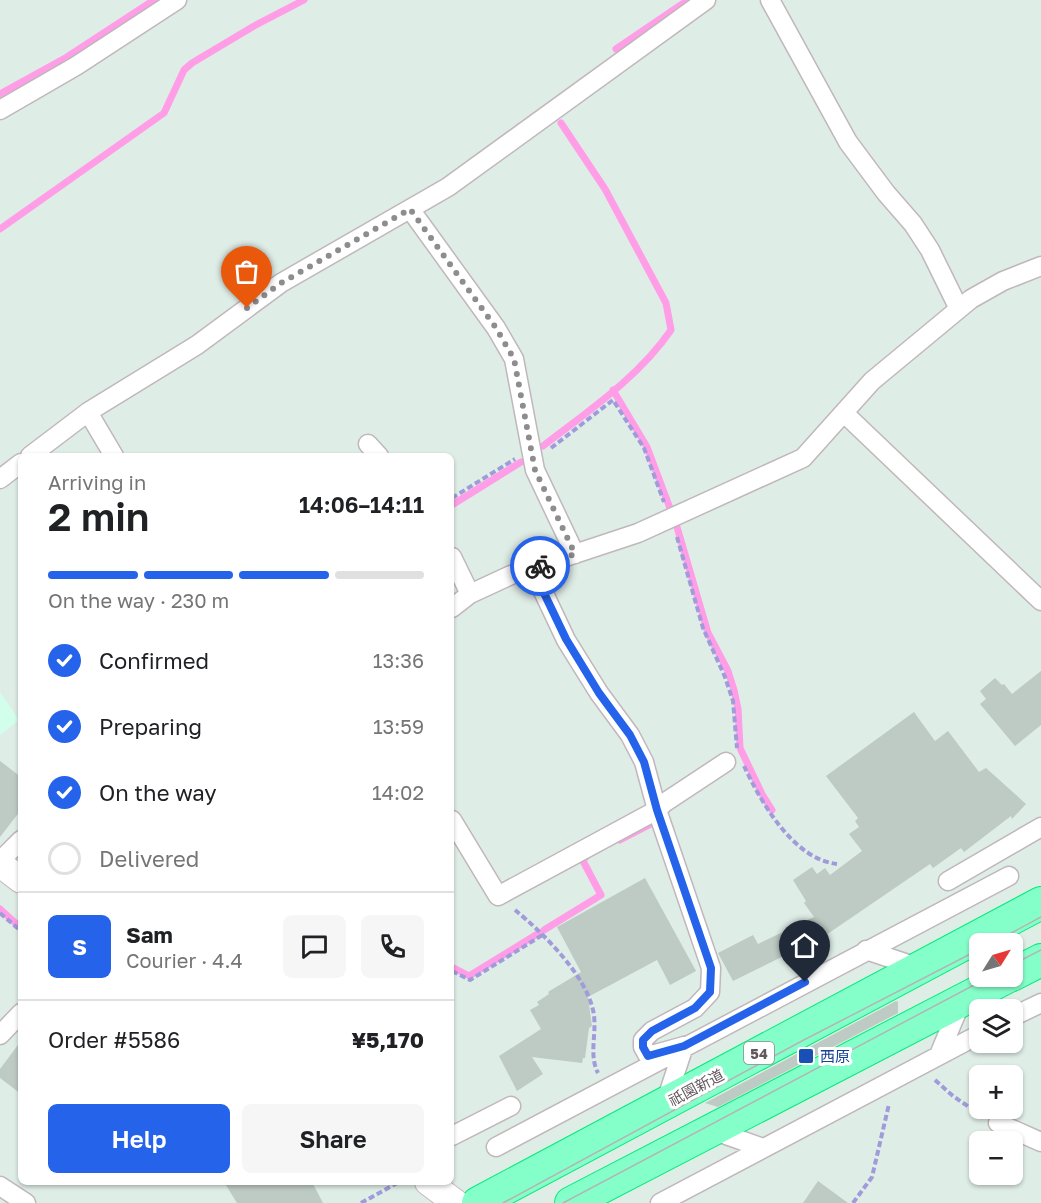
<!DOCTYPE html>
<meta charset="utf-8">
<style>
:root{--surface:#fff;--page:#f6f6f6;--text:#202124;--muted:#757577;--line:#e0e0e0;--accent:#2563eb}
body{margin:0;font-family:"Golos Text","Noto Sans JP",sans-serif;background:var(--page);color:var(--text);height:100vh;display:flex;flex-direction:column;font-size:22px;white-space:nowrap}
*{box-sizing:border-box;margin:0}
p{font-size:20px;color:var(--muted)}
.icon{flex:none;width:33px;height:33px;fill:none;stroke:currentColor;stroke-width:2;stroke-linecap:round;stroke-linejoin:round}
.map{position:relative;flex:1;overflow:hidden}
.details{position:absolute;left:18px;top:453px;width:436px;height:732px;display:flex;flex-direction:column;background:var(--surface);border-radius:9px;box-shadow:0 2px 4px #0004}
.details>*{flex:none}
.needle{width:39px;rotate:53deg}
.tools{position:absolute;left:969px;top:933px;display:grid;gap:12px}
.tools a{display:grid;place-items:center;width:54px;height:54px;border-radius:9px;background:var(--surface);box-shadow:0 2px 4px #0004;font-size:30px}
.pin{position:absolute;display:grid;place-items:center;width:51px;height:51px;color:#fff;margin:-62px -26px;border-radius:50% 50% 50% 0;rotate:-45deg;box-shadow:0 0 6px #0007}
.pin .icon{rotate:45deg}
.courier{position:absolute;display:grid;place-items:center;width:60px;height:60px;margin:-30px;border:4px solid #2563eb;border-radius:50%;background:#fff;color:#222;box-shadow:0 2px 8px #0007}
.overview em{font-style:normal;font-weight:600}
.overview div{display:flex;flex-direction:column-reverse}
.overview{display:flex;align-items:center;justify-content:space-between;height:102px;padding:0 30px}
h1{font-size:39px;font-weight:600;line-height:45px}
.bar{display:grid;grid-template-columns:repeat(4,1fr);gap:9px 6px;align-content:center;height:72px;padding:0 30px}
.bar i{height:8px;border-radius:4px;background:var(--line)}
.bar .on{background:var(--accent)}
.bar p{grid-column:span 4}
.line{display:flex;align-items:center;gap:15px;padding:0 30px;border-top:2px solid var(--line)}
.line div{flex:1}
.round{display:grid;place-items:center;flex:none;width:63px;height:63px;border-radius:9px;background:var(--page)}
ol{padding:0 30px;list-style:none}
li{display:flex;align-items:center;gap:18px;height:66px}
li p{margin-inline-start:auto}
li .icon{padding:6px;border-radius:50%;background:var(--accent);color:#fff;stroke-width:4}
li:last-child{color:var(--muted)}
li i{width:33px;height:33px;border:3px solid var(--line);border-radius:50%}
.action{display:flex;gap:12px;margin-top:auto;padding:12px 30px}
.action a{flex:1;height:69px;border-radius:9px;background:var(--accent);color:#fff;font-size:24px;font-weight:600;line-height:69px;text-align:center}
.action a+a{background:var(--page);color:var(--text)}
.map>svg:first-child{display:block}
.commercial{fill:#d2ffec}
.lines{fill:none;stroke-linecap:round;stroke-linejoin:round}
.stream{stroke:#ff9de6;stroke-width:7}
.building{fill:#becac4}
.street-casing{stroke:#c0b7bc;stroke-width:21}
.secondary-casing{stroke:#c5bac0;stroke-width:28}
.highway-casing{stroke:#00ec77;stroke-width:34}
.path{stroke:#a09bda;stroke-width:4;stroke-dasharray:6 3;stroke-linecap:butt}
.street{stroke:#fff;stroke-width:18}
.secondary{stroke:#fff;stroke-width:26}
.highway{stroke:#84ffc9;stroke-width:32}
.tram{stroke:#b5b4b5;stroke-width:1.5}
.done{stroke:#8e8c8e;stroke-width:6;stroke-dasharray:0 10.8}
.route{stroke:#2563eb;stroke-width:8}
.transit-dot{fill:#1a4fb4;stroke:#fff;stroke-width:2}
.labels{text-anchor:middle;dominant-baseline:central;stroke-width:6;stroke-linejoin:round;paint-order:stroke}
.shield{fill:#fff;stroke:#918a8e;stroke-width:1.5}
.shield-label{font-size:14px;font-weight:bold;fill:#62585e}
.transit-label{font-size:15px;fill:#164399;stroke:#fff;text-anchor:start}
.street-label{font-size:15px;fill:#62585e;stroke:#fff}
</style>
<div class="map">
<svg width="1041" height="1203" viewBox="0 0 1041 1203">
<rect width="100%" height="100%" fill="#dfede7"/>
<!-- commercial -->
<path class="commercial" d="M0,692L19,720L0,735Z"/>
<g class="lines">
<!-- stream -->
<path class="stream" d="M616,49L688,0
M0,94L67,57L154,0
M0,229L164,113L184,70L192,63L254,26L304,0
M613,390L647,447L671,511
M543,446C587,412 639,377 671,330L666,303L605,189L561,123
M452,505L521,462
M677,527L708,633L728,671L734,690L738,709L740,748L762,794L772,810
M620,840L653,823
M0,909L21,928
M544,930L601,895L582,859L586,857
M452,967L469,976L539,933"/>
</g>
<!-- building -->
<path class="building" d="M1041,671V725L1015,746L980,704L986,699L980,691L995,678L1002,685L1004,684L1012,694Z
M914,712L935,741L948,731L979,772L986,768L1026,804L1012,819L1011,816L964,852L961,848L933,868L930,864L826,935L733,981L718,953L753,935L758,944L814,917L804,903L806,901L793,880L812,867L817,874L825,868L830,875L862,851L849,834L859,827L855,821L858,818L826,776Z
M0,761L21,777V810L0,837Z
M645,878L696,971L670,985L657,960L588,997L592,1026L589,1028L585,1058H583L582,1063L532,1057L543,1074L517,1091L499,1056L541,1029L530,1010L539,1005L537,1002L549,994L548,992L581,972L557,927Z
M896,1001L898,1002V1013L718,1107L705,1103Z
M21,1041V1094L0,1078V1069Z
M818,1181L848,1203H803Z
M224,1182H312L323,1203H237Z"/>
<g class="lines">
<!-- street casing -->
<g class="street-casing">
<path id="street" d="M770,0L848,142L886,193L913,224L930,250L959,309
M0,110L76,66L177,0
M410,209L496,328L514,359L535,470L575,554
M88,412L114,456
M844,413L1041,601
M368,444L379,456
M30,456L88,412L197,345L281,283L448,187L706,0
M0,479L21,463
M452,557L470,594
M532,568L566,640L599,693L630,735L644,762L657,810L711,968L710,992L695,1008L652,1031L643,1040V1047L648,1056L684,1046
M452,608L470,594L511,575L638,533L803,458L872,381L971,299L1003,281L1041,266
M452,820L498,896L657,810L664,803L726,762
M0,861L21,840
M948,881L1041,827
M866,950L917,967
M1012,1017L1041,1003
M0,1035L21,1013
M939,1055L961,1002
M665,1104L684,1046
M998,1123L1041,1142
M712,1130L763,1148
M452,1136L511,1106
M496,1147L1009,876
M0,1186L26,1203
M660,1203L980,1034"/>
</g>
<!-- secondary casing -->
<g class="secondary-casing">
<path id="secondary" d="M0,864L21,880
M428,1182L456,1203"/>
</g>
<!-- highway casing -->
<g class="highway-casing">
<path id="highway" d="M1012,975L1041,960
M478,1203L1041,903
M571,1203L1009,976"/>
</g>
<!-- path -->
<path class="path" d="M551,448L613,400L644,448L664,502
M452,498L515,459
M677,537L703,628L725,677L733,701L737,748
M744,766C761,802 793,859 837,864
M515,910C542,932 585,974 593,1010C598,1031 588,1054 598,1073
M0,913L21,931
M452,971L470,980L544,934
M935,1080L953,1096L982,1116
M361,1203L399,1182
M853,1203L872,1177L889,1104"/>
<!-- street -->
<use href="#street" class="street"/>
<!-- secondary -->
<use href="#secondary" class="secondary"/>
<!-- highway -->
<use href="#highway" class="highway"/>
<!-- tram -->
<path class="tram" d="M991,944L1041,917
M1012,965L1041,950
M503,1203L798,1043L980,949
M563,1203L991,976"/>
</g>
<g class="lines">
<!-- done -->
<path class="done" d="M247,308L281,283L410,209L496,328L514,359L535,470L575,554L540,566"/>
<!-- route -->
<path class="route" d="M540,566L532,568L566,639L599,693L630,735L644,762L657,810L711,968L710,992L695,1008L652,1031L643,1040V1047L648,1056L684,1046L805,982"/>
</g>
<!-- markers -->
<rect class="transit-dot" x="798" y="1048" width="16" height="16" rx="3"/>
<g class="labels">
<!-- shield labels -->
<rect class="shield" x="744" y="1042" width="30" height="22" rx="4.5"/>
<g class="shield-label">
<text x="759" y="1053">54</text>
</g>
<!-- transit labels -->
<g class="transit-label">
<text x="820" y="1056">西原</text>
</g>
<!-- street labels -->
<g class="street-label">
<text transform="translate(696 1087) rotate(-28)">祇園新道</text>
</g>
</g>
</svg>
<div class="tools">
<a><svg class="needle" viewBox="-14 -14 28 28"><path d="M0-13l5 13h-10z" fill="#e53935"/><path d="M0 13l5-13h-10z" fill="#757577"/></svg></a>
<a><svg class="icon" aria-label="layers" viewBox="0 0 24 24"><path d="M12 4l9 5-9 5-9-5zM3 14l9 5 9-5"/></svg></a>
<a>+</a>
<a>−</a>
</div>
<div class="pin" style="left:247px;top:308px;background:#ea580c"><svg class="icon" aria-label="bag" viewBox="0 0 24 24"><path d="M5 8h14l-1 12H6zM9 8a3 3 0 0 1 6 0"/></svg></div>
<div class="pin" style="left:805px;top:982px;background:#1f2937"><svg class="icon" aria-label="home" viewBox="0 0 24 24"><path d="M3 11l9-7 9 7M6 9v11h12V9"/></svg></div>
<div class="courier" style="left:540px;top:566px"><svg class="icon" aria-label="bike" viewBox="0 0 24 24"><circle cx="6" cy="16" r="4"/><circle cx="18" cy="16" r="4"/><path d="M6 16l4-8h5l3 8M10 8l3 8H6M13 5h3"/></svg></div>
<section class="details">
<div class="overview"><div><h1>2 min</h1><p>Arriving in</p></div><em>14:06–14:11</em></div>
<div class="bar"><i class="on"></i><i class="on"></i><i class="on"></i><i></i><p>On the way · 230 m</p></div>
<ol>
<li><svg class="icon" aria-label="check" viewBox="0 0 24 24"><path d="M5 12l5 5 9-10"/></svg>Confirmed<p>13:36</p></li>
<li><svg class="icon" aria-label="check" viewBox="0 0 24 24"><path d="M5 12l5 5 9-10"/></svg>Preparing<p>13:59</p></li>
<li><svg class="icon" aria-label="check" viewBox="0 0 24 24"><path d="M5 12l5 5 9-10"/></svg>On the way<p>14:02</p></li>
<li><i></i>Delivered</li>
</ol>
<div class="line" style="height:108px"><b class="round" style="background:var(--accent);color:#fff">S</b><div><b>Sam</b><p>Courier · 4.4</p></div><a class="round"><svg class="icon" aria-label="chat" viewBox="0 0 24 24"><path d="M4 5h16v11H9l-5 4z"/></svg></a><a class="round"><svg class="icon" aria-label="phone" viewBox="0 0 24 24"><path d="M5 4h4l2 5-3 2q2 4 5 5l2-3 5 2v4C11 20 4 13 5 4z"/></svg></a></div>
<div class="line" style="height:78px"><div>Order #5586</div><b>¥5,170</b></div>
<div class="action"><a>Help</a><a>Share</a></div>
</section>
</div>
